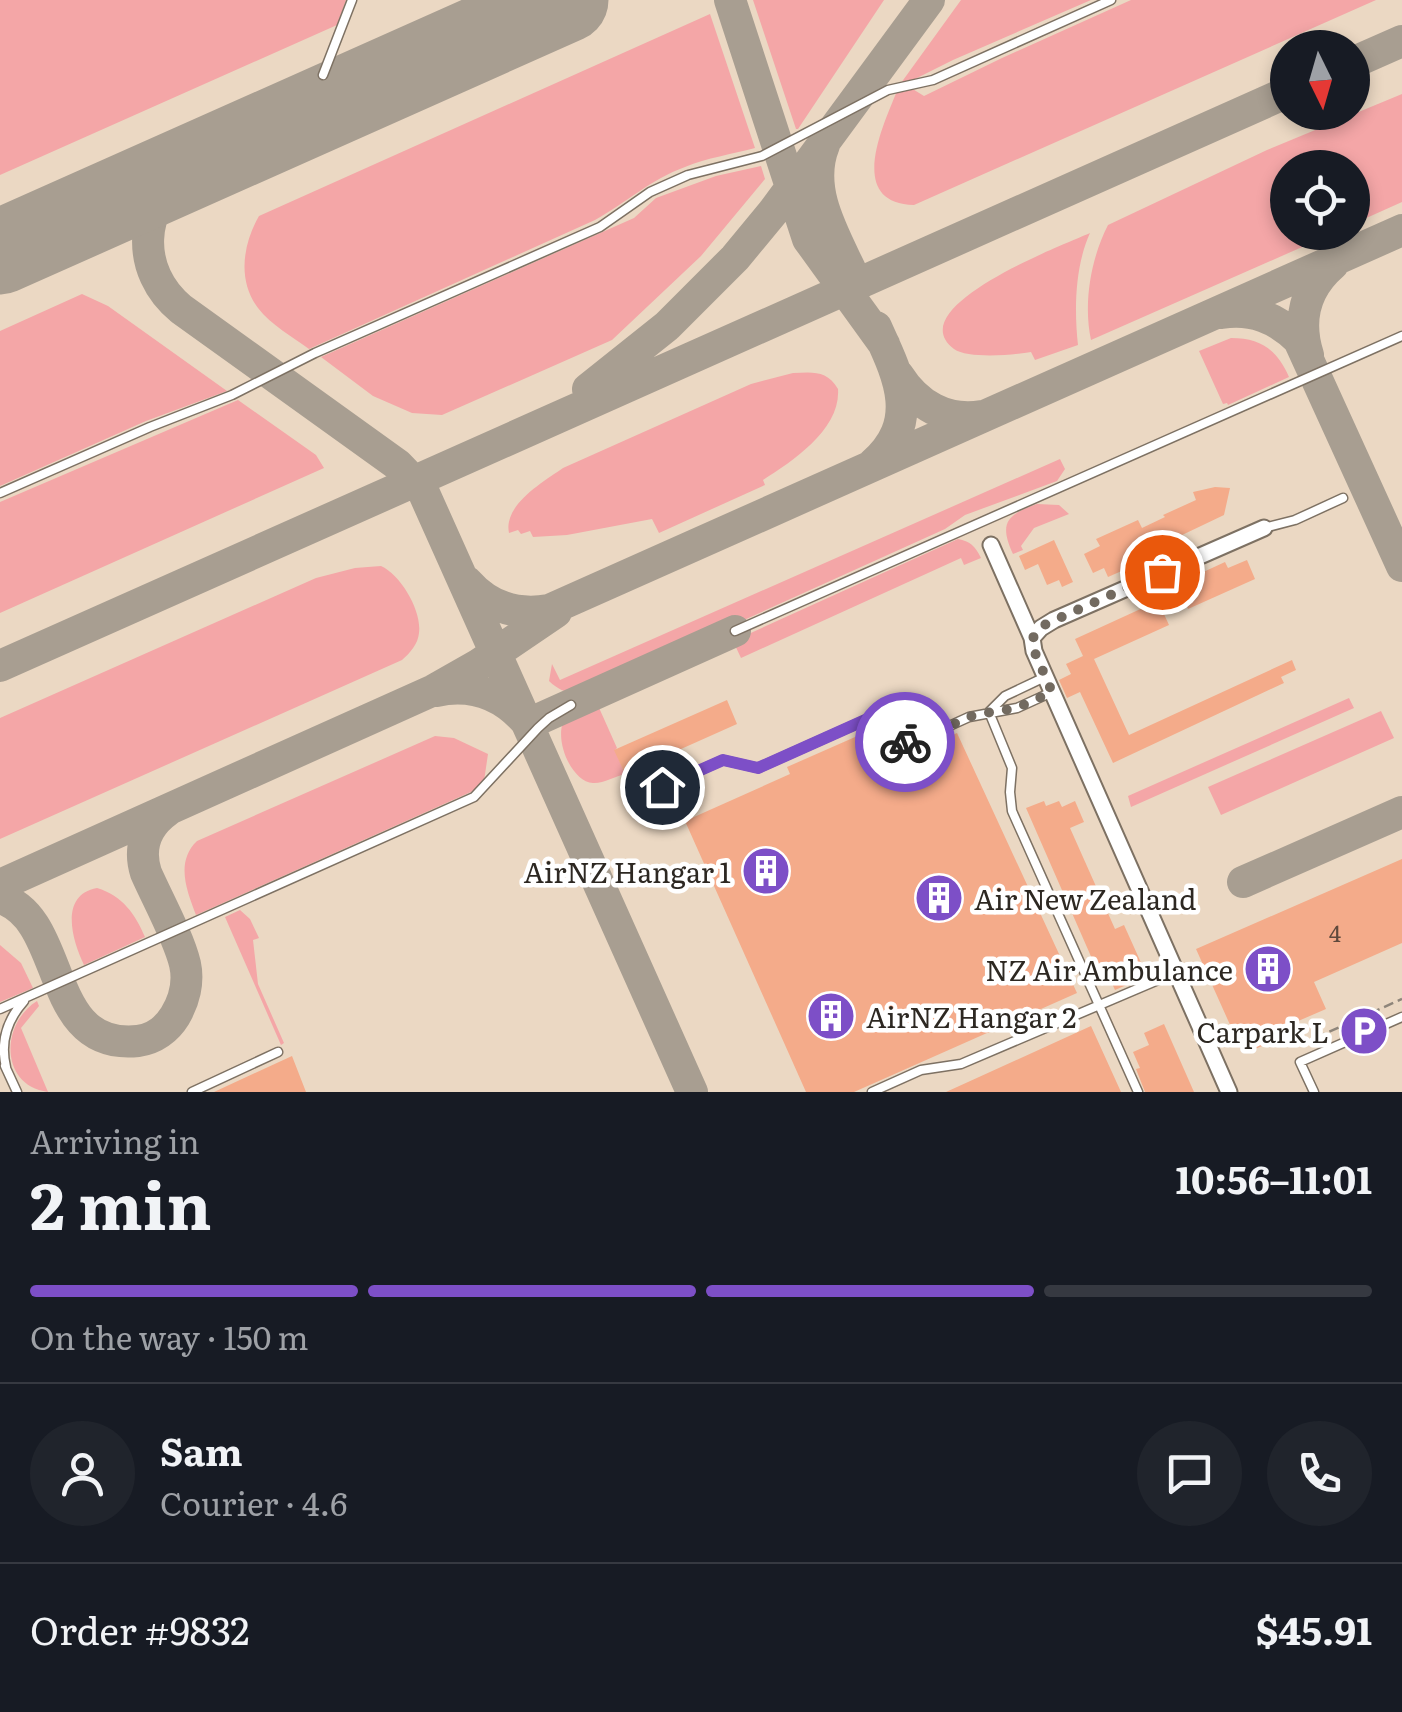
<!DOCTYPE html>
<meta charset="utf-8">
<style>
:root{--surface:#171b24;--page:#20242c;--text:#f1f3f6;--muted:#9ea1a6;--line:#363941;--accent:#7d4fc7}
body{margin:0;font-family:Literata,serif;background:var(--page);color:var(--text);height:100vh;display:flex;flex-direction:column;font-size:38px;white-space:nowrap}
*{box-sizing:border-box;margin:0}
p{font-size:32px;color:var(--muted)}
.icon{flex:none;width:55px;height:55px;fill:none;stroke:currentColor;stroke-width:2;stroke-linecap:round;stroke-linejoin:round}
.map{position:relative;height:1092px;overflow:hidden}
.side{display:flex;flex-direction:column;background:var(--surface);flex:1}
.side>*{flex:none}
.needle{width:65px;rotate:175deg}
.tools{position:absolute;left:1270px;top:30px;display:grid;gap:20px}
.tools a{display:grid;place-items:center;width:100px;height:100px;border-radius:50%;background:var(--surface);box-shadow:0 5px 15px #0003;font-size:50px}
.pin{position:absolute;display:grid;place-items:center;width:85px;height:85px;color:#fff;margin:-42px;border:5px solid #fff;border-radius:50%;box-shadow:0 2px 10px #0007}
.courier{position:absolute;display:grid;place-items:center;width:100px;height:100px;margin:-50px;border:8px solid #7d4fc7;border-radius:50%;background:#fff;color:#222;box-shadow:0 2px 12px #0007}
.headline em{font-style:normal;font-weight:700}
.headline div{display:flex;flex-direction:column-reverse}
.headline{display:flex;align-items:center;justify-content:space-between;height:170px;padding:0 30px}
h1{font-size:65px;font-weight:700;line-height:75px}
.bar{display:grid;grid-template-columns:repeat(4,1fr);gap:15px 10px;align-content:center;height:120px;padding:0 30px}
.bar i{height:12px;border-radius:8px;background:var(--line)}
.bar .current{background:var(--accent)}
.bar p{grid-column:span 4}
.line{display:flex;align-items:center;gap:25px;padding:0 30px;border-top:2px solid var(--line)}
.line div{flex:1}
.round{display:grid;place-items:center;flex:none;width:105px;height:105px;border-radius:52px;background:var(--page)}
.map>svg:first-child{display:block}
.built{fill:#ebd8c3;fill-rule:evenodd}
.green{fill:#f4a6a7}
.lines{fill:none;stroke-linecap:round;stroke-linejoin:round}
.taxiway{stroke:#a89e91;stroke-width:32}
.runway{stroke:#a89e91;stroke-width:85}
.building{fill:#f4ab8a}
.lane-casing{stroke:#7d7163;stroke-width:11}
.street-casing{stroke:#7d7163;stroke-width:19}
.path{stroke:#8e857a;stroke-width:2.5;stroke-dasharray:10 5;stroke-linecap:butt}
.lane{stroke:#fff;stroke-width:8}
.street{stroke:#fff;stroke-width:15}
.done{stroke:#726a60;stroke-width:10;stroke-dasharray:0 18}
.route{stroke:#7d4fc7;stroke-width:12}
.labels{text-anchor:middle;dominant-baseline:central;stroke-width:9;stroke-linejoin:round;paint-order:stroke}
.number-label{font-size:22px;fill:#5f493c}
.poi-label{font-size:28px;fill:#2d2822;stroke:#fff;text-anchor:end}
</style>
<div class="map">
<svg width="1402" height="1092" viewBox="0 0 1402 1092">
<rect width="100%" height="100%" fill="#f2e4d4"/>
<!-- built -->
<path class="built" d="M0,0H1402V1092H0ZM1288,48H1352V112H1288ZM1288,168H1352V232H1288Z"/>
<!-- green -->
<path class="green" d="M0,0H346L337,25L0,175Z
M753,0H884L798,129H796Z
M961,0H1091L953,60L905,84L901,83Z
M1131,0H1376L914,205C846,203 883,126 897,91L904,92L911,88L924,96L1002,58Z
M710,14L755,148C732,154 707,158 685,167C651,179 626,203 595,220L309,349C293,337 271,325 258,308C237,280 243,244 259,216Z
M1402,94V202L1353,224L1352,168H1288V232L1334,233L1091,340C1083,303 1091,258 1108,225L1267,150Z
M761,166L765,179L701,256L612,340L442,415L412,413L373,396L321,357L634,218L656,198L716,176Z
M1090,233C1075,266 1074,309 1078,345L1035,360L1031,352C1014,355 968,359 954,349C898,307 1068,243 1090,233Z
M82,294L108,306L227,391L146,421L0,486V331Z
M1231,338C1261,338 1277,350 1289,377L1228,405L1227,403L1223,404L1199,351Z
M793,373C813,372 827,370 838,389C841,429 793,461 763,480L765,485L659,533L652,519L567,535L533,537L530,531L521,534L518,530L509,533C503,505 543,482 563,468L751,384Z
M238,400L316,455L324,468L0,613V502Z
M1060,459L1065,469L1057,481L965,515L945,529L598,686C578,694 566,697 549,681L552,664L560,680Z
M1037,504L1059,505L1069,514L1034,528L1021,546L1023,550L1013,554C999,523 1006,515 1037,504Z
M958,539C970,541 975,546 981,558L964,565L961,558L741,658L733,641Z
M381,566C401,575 422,611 419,633C418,644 410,653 402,660L0,839V718L316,578L355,568Z
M1349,698L1354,708L1131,807L1128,796Z
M596,701L617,748L615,750L625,774C616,776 602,784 593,783C570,782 551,733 567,716C574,708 587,705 596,701Z
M1381,711L1394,738L1221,815L1208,787Z
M435,736L454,738L488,754L484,781L473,791L196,915C187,891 175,862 197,841Z
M97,888C123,896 135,914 145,937L84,965C72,940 59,895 97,888Z
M240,910L250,919L259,938L253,940L258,984L284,1043L281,1045L225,917Z
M0,945L21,963L33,988L0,1002Z
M37,1001L39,1006L21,1028L48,1092C0,1086 0,1024 37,1001Z"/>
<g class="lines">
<!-- taxiway -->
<path class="taxiway" d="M730,0L808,239L884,344
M1352,63L1402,41
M824,145C805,192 837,239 856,282
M185,170C138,207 135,271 181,309L398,465L423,491L692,1092
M1221,313C1252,308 1277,318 1299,340L1402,566
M1308,355C1297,320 1305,288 1333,264
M898,375C917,405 946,422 982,416
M588,389L667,326L735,258L773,212L929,0
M873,464C922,421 898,375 876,327
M467,582C489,607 516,616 549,610L1402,230
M0,666L1288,92
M436,691C473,683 504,695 528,724L735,631
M1243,882L1402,812
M0,885L434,690L478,665L556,612
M0,898C69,919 42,1051 138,1041C154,1039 167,1029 175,1016C184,1001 189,982 185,964C179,938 157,898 146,873C138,848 146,826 167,811"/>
<!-- runway -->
<path class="runway" d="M0,252L566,0"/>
</g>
<!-- building -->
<path class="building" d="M1215,487L1230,488L1224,515L1180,536L1183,544L1108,577L1104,568L1093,573L1084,554L1100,546L1096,539L1138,520L1142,528L1165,517L1163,515L1196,500L1193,492Z
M1054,540L1073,582L1062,587L1059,580L1047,585L1038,564L1025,570L1019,556Z
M1247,560L1255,579L1188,609L1180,589L1189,586L1186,580L1225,562L1228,568Z
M1158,601L1169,625L1094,659L1129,735L1292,660L1296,670L1281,677L1284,683L1113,763L1080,692L1067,698L1059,680L1071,674L1066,664L1083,656L1075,639Z
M727,700L737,724L625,774L614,750Z
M871,730L887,764L957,733L1077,993L854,1092H806L685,821L790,774L787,767Z
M1044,801L1046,806L1059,801L1062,807L1075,801L1084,822L1070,828L1115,929L1124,925L1147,976L1115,990L1110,979L1105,982L1102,976L1100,977L1026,808Z
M1402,859V943L1314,982L1326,1009L1289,1025L1292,1033L1255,1049L1251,1042L1240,1047L1196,949Z
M1164,1024L1194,1092H1145L1136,1069L1140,1068L1133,1052L1149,1045L1144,1033Z
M1091,1026L1121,1092H946L979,1077Z
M292,1056L306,1092H214Z"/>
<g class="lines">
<!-- lane casing -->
<g class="lane-casing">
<path id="lane" d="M323,75L352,0
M0,493L150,427L232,395L315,353L600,227L650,192L688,175L762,156L888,90L933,80L1111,0
M1264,528L1295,520L1343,498
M735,631L1402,336
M989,712L1012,768L1010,792L1012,811L1138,1092
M989,712L1005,696L1045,677
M662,787L723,760L758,768L872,717L882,716L889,719L897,735L904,741L914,742L969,717L1017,708L1052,692
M0,1009L474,797L538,728L549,718L571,705
M5,1066L17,1092
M6,1067C0,1042 7,1020 24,1001
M192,1092L278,1052
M872,1092L921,1070L961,1064L1177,972
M1314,1092L1300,1062L1402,1017"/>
</g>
<!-- street casing -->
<g class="street-casing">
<path id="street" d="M991,545L1032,638L1034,651L1229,1092
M1032,638L1041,628L1054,620L1264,528"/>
</g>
<!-- path -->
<path class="path" d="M1302,1044L1402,999"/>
<!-- lane -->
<use href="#lane" class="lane"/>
<!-- street -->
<use href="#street" class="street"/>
</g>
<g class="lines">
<!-- done -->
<path class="done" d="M905,742H914L974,715L1017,708L1052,692L1032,646L1034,634L1046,624L1162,572"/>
<!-- route -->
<path class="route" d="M662,787L723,760L758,768L872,717L882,716L889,720L896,735L905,742"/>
</g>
<!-- icons -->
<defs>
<g id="building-disc" transform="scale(2.5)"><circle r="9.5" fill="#7d4fc7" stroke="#fff"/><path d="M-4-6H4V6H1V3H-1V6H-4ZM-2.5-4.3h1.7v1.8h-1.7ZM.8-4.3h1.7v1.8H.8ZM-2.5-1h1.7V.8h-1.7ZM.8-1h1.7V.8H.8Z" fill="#fff"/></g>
<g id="parking-disc" transform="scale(2.5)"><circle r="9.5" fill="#7d4fc7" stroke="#fff"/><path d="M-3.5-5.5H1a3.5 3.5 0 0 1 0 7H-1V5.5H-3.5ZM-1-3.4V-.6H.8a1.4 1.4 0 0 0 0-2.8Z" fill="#fff"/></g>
</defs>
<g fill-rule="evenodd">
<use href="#building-disc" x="766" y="871"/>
<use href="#building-disc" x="939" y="898"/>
<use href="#building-disc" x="1268" y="969"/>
<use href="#building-disc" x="831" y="1016"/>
<use href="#parking-disc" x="1364" y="1031"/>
</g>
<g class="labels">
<!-- number labels -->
<g class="number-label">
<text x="1335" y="932">4</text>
</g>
<!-- poi labels -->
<g class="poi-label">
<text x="731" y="871">AirNZ Hangar 1</text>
<text x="974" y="898" text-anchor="start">Air New Zealand</text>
<text x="1233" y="969">NZ Air Ambulance</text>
<text x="866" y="1016" text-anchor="start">AirNZ Hangar 2</text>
<text x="1329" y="1031">Carpark L</text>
</g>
</g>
</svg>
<div class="tools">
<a><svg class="needle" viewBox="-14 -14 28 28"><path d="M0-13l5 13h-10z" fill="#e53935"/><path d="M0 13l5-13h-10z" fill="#9ea1a6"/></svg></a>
<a><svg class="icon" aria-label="locate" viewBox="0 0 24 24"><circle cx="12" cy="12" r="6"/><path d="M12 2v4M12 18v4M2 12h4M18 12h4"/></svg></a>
</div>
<div class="pin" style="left:1162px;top:572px;background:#ea580c"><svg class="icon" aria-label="bag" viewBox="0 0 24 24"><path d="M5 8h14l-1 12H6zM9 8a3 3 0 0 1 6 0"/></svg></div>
<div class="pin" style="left:662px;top:787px;background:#1f2937"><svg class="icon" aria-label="home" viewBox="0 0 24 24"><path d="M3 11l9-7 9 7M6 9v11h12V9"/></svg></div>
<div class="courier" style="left:905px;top:742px"><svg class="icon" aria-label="bike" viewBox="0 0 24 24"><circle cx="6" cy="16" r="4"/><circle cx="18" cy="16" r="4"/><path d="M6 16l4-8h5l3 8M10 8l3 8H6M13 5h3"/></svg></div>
</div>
<section class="side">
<div class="headline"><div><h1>2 min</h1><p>Arriving in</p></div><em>10:56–11:01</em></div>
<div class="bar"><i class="current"></i><i class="current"></i><i class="current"></i><i></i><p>On the way · 150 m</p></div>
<div class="line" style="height:180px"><a class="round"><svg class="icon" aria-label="person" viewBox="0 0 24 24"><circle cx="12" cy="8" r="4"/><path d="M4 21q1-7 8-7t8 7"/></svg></a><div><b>Sam</b><p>Courier · 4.6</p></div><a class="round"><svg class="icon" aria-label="chat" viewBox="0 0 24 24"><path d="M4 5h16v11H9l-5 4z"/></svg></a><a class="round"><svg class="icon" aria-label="phone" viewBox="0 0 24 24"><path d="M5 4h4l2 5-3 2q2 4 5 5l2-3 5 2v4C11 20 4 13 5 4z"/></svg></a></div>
<div class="line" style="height:130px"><div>Order #9832</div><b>$45.91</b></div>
</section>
